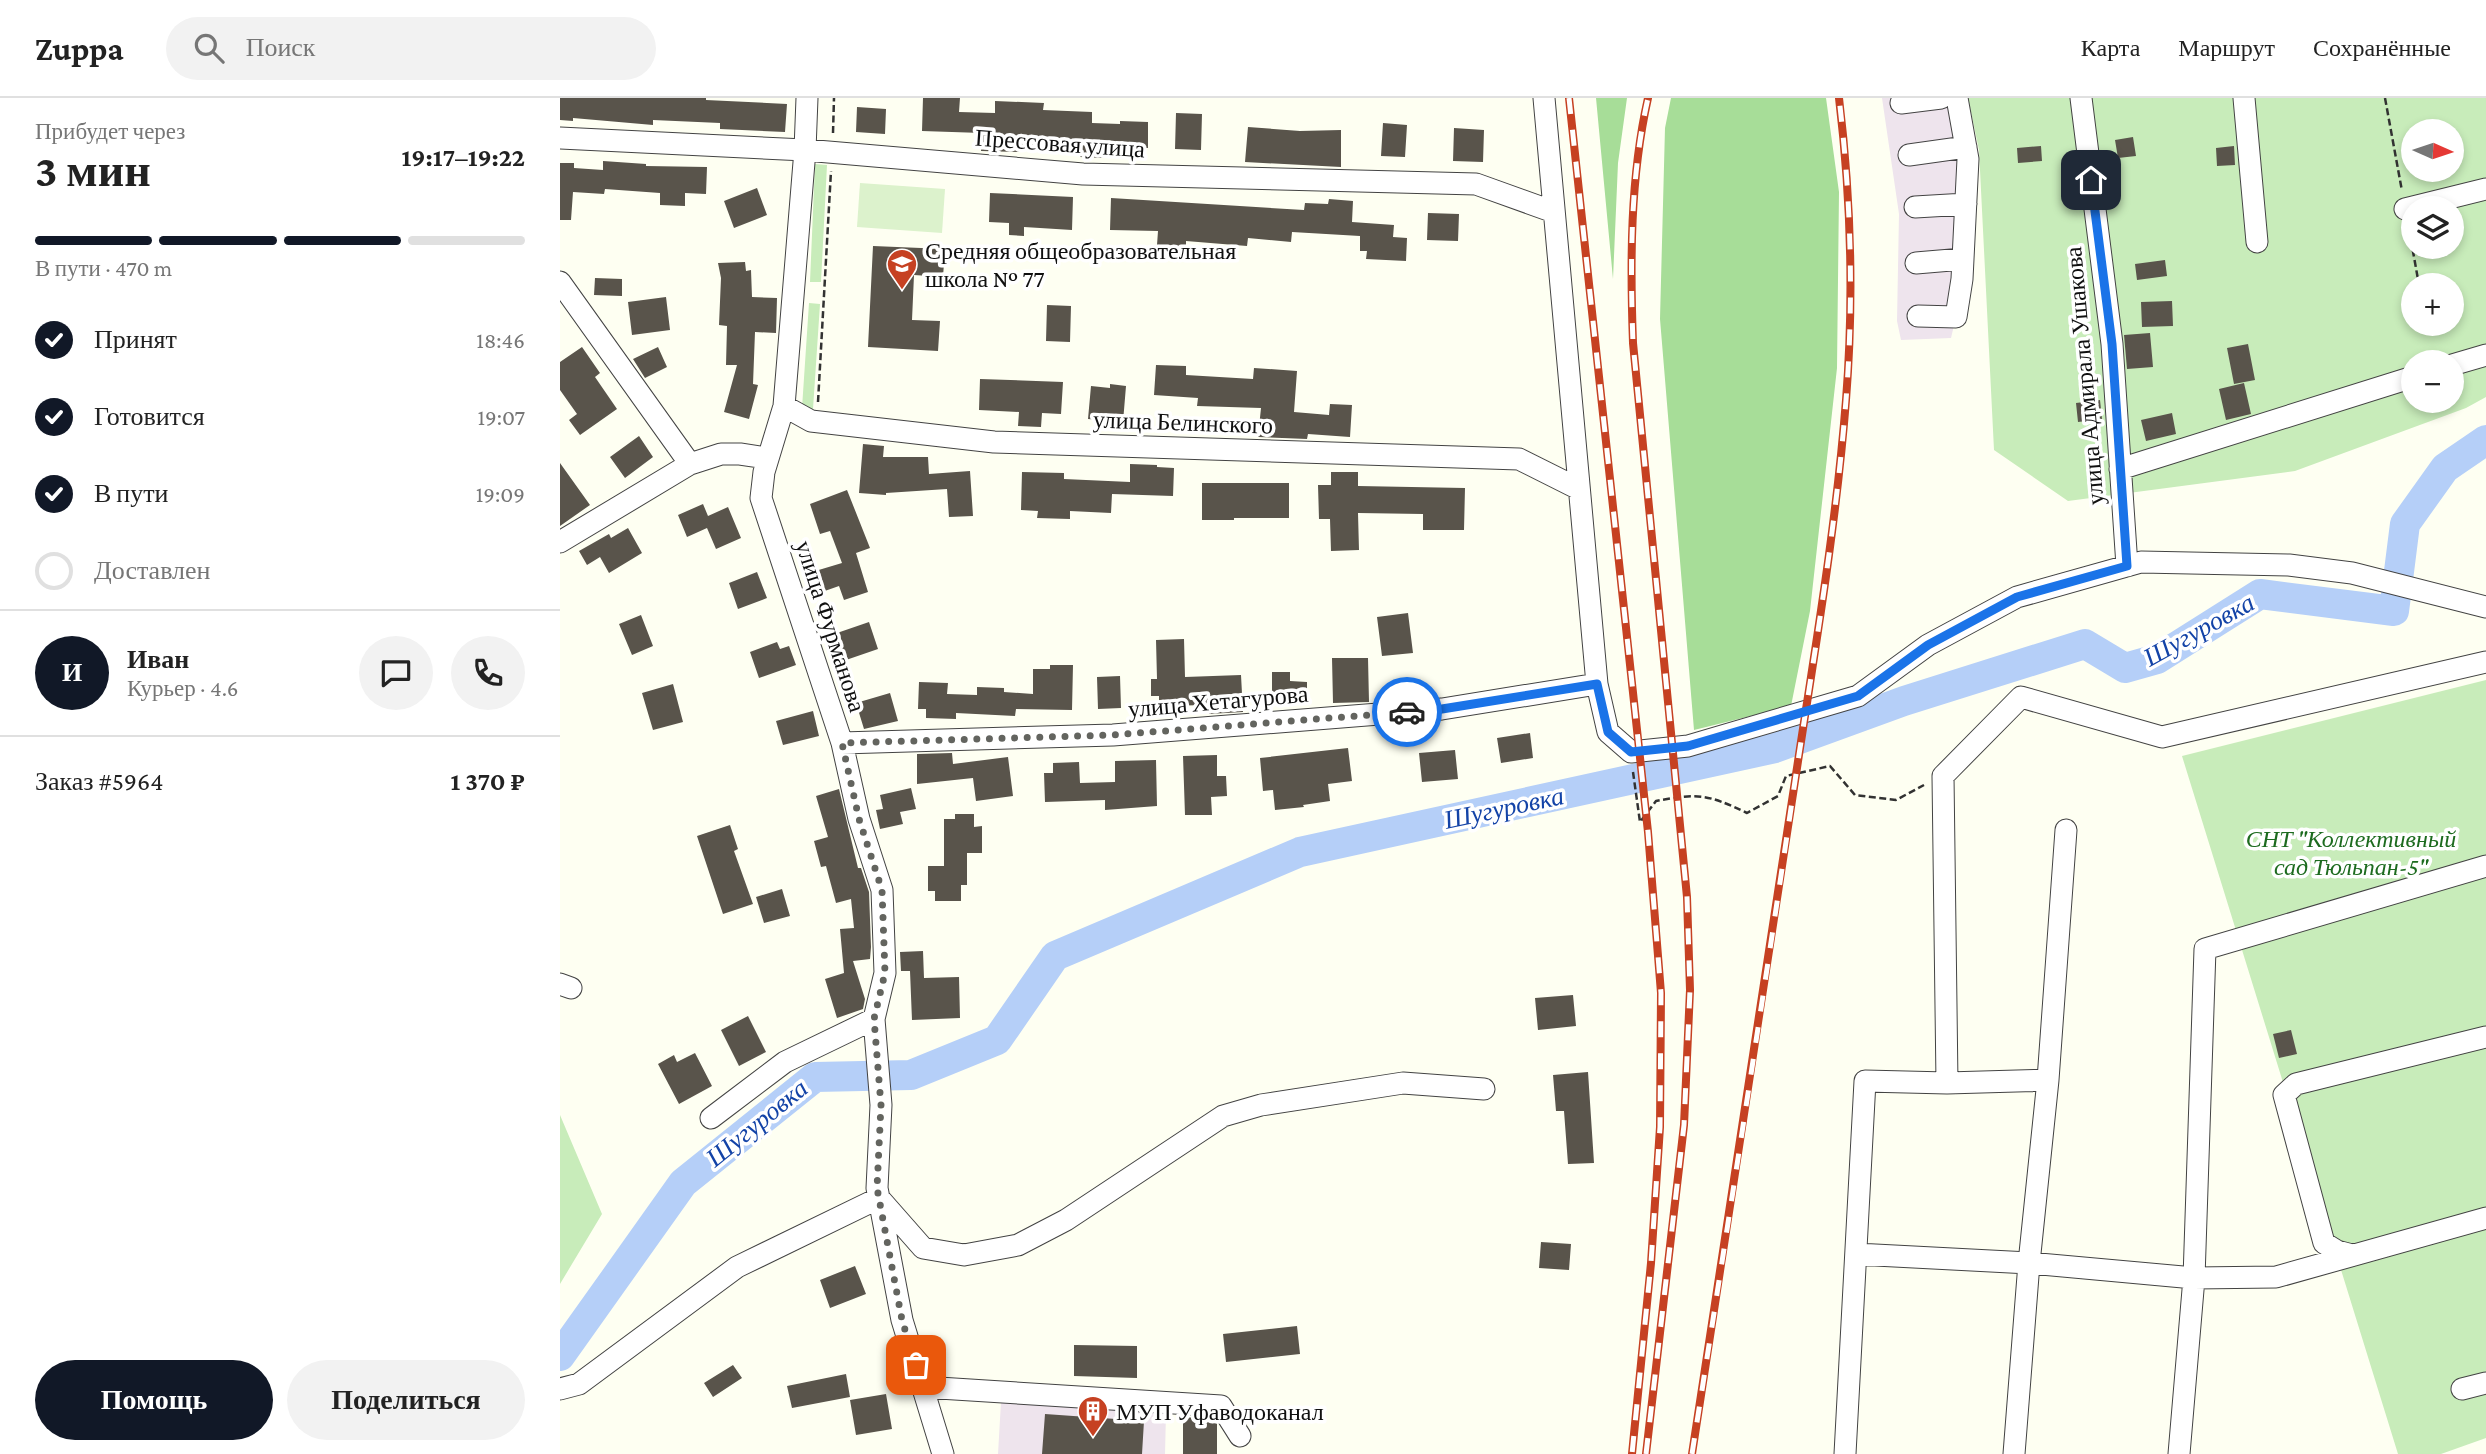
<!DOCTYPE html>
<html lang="ru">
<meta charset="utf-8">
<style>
:root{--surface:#fff;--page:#f2f2f2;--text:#222;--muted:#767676;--line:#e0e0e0;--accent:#111827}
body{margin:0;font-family:"Crimson Pro",serif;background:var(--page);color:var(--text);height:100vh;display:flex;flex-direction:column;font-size:26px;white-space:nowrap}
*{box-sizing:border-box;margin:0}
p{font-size:23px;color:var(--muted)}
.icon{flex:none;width:38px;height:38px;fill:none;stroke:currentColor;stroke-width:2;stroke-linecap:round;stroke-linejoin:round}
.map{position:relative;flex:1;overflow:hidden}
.details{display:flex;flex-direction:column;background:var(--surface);width:560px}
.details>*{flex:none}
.needle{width:46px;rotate:93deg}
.tools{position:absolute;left:1841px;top:21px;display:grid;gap:14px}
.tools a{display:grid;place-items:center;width:63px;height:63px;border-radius:50%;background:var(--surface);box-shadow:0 4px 10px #0003;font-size:35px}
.pin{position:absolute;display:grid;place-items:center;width:60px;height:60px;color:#fff;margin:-30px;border-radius:14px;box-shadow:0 4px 10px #0006}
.courier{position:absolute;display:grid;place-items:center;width:70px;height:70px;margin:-35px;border:5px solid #1a73e8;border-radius:50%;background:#fff;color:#222;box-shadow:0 2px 9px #0007}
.head em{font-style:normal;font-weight:700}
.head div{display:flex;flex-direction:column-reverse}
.head{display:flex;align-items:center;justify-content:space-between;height:119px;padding:0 35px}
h1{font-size:46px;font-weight:700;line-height:52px}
.bar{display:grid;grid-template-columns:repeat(4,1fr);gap:10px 7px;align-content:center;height:84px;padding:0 35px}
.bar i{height:9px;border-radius:5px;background:var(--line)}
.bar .active{background:var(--accent)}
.bar p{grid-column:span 4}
.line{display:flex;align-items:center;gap:18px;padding:0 35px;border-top:2px solid var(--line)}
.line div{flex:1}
.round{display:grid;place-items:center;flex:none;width:74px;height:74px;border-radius:37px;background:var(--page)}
ol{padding:0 35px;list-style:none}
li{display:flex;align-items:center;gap:21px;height:77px}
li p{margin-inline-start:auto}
li .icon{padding:7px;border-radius:50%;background:var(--accent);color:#fff;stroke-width:4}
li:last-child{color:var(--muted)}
li i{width:38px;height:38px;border:4px solid var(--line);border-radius:50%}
.button{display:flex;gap:14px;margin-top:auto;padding:14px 35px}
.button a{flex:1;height:80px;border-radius:42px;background:var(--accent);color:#fff;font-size:28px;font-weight:700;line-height:80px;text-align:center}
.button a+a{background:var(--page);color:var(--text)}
header{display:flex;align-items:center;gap:42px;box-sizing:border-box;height:98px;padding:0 35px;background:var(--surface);border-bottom:2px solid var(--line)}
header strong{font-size:33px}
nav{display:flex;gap:38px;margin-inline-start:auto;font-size:24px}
.search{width:490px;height:63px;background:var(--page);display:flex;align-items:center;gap:18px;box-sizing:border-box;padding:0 24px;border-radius:38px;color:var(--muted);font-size:26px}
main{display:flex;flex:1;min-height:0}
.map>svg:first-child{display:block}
.industrial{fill:#eee4ed}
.green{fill:#c8ecba;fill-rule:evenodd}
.forest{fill:#a7dd98}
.pitch{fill:#dcf2cc}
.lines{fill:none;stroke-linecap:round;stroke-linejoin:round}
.river{stroke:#b5cff8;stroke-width:30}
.building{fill:#59544b}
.minor-casing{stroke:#434343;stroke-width:23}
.path{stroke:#323232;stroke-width:2.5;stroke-dasharray:7 3.5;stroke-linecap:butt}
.minor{stroke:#fff;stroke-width:21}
.rail-casing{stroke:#c64122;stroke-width:8}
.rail{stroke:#fff;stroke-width:5;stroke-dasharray:16;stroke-linecap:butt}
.done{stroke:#63645f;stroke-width:7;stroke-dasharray:0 12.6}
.route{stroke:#1a73e8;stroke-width:9}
.labels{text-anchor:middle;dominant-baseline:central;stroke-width:7;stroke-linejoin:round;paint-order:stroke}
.street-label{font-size:24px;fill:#101010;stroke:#fff}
.poi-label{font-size:24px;fill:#101010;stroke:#fff;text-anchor:start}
.park-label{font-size:24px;font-style:italic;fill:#1d6b1f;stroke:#fff}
.water-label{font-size:26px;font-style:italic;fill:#1343a7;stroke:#fff}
</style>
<header>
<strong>Zuppa</strong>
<div class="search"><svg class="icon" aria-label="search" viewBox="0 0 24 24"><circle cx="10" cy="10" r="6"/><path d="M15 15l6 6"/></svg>Поиск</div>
<nav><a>Карта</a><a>Маршрут</a><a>Сохранённые</a></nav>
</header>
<main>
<section class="details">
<div class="head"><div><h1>3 мин</h1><p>Прибудет через</p></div><em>19:17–19:22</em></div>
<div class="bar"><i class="active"></i><i class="active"></i><i class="active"></i><i></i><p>В пути · 470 m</p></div>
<ol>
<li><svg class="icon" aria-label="check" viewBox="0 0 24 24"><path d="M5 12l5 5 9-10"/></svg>Принят<p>18:46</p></li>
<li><svg class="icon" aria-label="check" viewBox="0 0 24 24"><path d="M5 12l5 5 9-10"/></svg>Готовится<p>19:07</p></li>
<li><svg class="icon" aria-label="check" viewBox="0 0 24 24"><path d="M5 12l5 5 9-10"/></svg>В пути<p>19:09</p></li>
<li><i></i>Доставлен</li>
</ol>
<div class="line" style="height:126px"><b class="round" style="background:var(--accent);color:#fff">И</b><div><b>Иван</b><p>Курьер · 4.6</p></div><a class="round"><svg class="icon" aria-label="chat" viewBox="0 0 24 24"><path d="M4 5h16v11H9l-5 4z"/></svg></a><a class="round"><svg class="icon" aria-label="phone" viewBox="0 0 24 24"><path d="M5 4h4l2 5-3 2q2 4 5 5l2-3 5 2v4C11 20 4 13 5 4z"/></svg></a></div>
<div class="line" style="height:91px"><div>Заказ #5964</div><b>1 370 ₽</b></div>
<div class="button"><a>Помощь</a><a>Поделиться</a></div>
</section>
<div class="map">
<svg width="1926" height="1356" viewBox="0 0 1926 1356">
<rect width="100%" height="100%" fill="#fefff2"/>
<!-- industrial -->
<path class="industrial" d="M1322,0H1400L1396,219L1391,240L1341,242L1337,223L1339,116Z
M441,1304L606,1315L605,1356H438Z"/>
<!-- green -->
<path class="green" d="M1408,0H1926V299L1906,310L1735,373L1508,403L1434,352L1419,52ZM1853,33H1892V72H1853ZM1853,110H1892V149H1853ZM1853,187H1892V226H1853ZM1853,264H1892V303H1853Z
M255,66L267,67L261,184H250Z
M249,205L260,206L253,311L242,310Z
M1926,582V1340L1881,1356H1838L1622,658Z
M0,1017L42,1116L0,1186Z"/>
<!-- forest -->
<path class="forest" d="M1036,0H1067L1058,65L1053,181Z
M1111,0H1266L1279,94L1277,270L1250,513L1231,608L1134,632L1100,221L1105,30Z"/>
<!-- pitch -->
<path class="pitch" d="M300,85L385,91L382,135L297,129Z"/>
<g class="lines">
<!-- river -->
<path class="river" d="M0,1258L123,1085L255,979L351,977L437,942L495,858L740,754L1215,650L1344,603L1525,546L1565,570L1597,561L1700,496L1834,513L1845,426L1885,370L1926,342"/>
</g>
<!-- building -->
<path class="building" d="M0,0H146V2L227,6L225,34L160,31V25L93,22V27L13,20V23L0,22Z
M363,0H400L399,14L435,15V3L484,5L483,12L532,14V25L560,26V23L588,24V50H544L543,60L520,59V50L463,47V54L421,53L422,35L362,33Z
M297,9L326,11L325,36L296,34Z
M616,15L642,16L641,52L615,51Z
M823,25L847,27L845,59L821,58Z
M688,29L740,33L781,32V69L685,64Z
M894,30L924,32L923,64L893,63Z
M1573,39L1576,58L1558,60L1555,42Z
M1481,48L1482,63L1458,65L1457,50Z
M1674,48L1675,67L1657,68L1656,50Z
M43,63L86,66V68L147,69L146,96L125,95V108L100,107V95L45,91L44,96L13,94L11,122H0V65H14V70L43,72Z
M197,90L207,117L174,130L164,103Z
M430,95L513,99L512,132L464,129V138L449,137V125L429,124Z
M551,100L744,112L745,105L768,106L769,101L793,103L792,124L834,127L833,139L847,140L846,163L806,161L807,153H800V138L732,134L731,144L688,140L687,148L626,143V149L597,147L598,133L550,132Z
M868,115L899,116L898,143L867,142Z
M313,148L385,151L383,179L354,177L352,222L380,223L378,253L308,249Z
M1605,162L1607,178L1577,182L1575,166Z
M185,164L186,173L191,172L192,199L217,200L216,235L195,234L193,286L198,287L189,321L164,314L177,267H166L167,228L159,227L161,180L158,165Z
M35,180L62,181V198L34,197Z
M106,199L110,232L72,237L68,204Z
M1612,203L1613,228L1582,229L1581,204Z
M487,207L511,208L510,244L486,243Z
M1590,235L1593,269L1567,271L1564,237Z
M1688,246L1695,282L1674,286L1667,250Z
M22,249L40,275L35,279L57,311L20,337L9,322L17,316L0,292V264Z
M98,249L107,269L85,280L73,261Z
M596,267L626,268V277L693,281L694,270L737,273L734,314L769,317L770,306L792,307L790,339L748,336L747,341L698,339L701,310L637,308L638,300L594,297Z
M420,281L503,284L501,316L482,315L481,329L458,328L459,314L419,312Z
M1684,285L1691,316L1666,322L1659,291Z
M550,286L566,288L563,324L528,321L531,288L550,290Z
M1540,302L1542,321L1518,324L1516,305Z
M1612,315L1616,336L1586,343L1581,322Z
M79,338L93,359L65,380L50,359Z
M303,346L324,348L323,359H368L369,376L410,373L413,418L389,419L387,391L326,395V397L299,395Z
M0,365L30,407L0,428Z
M570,366L597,367V369L614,370L613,398L552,396L551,415L510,413V421L477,420L478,413L461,412L462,374L504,375V381L570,384Z
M771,374H798V388L905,390L904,432H863V416L798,415L799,452L771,453L770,421H759L758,387H771Z
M642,385H729V420H674V422H642Z
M287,392L310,450L296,455L308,494L284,502L279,488L259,495L252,474L282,465L270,433L260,436L250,406Z
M143,406L148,418L168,409L181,440L156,451L147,430L127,439L118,417Z
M68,430L82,455L49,475L40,459L27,467L19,453L49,436L51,440Z
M197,474L207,500L178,511L169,485Z
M848,515L853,555L822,558L817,519Z
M81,517L93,548L72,557L59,526Z
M309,524L318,551L286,562L277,535Z
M624,541L625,579L681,577L683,614L649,616L648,607L599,608V598H591V581H597L596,542Z
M217,544L220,551L229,548L236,567L199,580L190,554Z
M772,560H808L809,604L773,605Z
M490,567H513L512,612L456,611L455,618L396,615V621L366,620V611H358L359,584L388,585L387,596L417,597V589L444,590V594L473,596V571H490Z
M712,574H730V583L747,584V605H712Z
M560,578L561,610L538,611L537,579Z
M113,586L123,624L93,632L82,595Z
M330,595L338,623L304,631L296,605Z
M253,613L259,638L223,647L216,623Z
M970,635L973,660L941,665L937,640Z
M788,650L792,683L768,686L770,703L743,707L744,709L715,712L713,692L703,693L700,660Z
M895,652L898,681L862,684L859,655Z
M392,655L393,666L448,659L453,698L416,703L413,680L357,686V656Z
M657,657V678H666L667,698L651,699L652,717H625L623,658Z
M596,662L597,708L545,712V702L485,704L484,675H493V665L519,664L520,685L555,684V663Z
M351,690L356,711L340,714L343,726L320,731L316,712L323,711L320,697Z
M279,691L298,770H301L309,794L311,849L310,861L293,863L305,901L303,911L277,920L265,881L284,875L280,831L294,830L291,801L276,805L266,768L261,769L254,743L268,739L256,698Z
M395,716H414V729L422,728V755H407V787H401V803H375V793H368V768H384V721H395Z
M170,727L178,751L174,753L193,806L163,816L137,738Z
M222,791L230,818L204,825L196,799Z
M363,853L364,880L399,879L400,920L352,922L350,873H341L340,854Z
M1013,897L1016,928L978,932L975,900Z
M188,918L206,954L179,968L161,932Z
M1731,932L1737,956L1719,960L1713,936Z
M135,955L152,988L119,1006L98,966L114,957L117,964Z
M1028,974L1034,1065L1008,1066L1004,1013H996L993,977Z
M981,1144L1011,1146L1009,1172L979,1170Z
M295,1168L306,1196L270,1210L260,1182Z
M737,1228L740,1256L666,1264L663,1236Z
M514,1247L577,1248V1280L514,1278Z
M173,1267L182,1280L153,1299L144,1285Z
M286,1276L290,1299L232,1310L227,1288Z
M326,1296L332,1331L296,1337L290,1302Z
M485,1316L584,1323L582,1356H482Z
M623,1319L653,1321L657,1326V1356H623Z"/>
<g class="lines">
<!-- minor casing -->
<g class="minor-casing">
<path id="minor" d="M247,0L245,52L224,308L204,374L201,400L282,645L299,721L322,792L325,875L314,921L321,1007L317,1090L342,1222L383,1356
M984,0L1037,586L1048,634L1071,654L1128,648L1298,598L1368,547L1457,499L1581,464L1729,467L1792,475L1926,509
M1521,0L1552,246L1567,468
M1684,0L1697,144
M1341,5L1381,0
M0,40L245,52L523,76L916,86L994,114
M1349,57L1406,49
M1355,109L1406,106
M1845,111L1926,91
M1356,165L1403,161
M0,184L130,366
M1358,218L1396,219L1402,181L1408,61L1397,0
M1892,267L1926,257
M224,308L251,323L434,344L959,361L1019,391
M1560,371L1853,279
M0,444L130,366L161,356H180L207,360
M282,645L553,637L882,611L1037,586
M0,886L11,890
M1387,985L1488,982L1506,732
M151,1020L225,964L314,921
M1296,1156L1469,1165L1634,1180L1716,1179L1926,1120
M1792,1157L1777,1153L1764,1145L1724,997L1736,986L1926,939
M363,1289L661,1308L680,1338
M0,1291L19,1286L177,1169L319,1100L363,1150L404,1157L458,1147L506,1122L663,1018L701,1007L843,985L924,991
M1902,1291L1926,1285
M1285,1356L1305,983L1387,985L1383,678L1461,599L1602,639L1926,564
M1454,1356L1469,1165L1488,982
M1619,1356L1634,1180L1645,851L1926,768"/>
</g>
<!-- path -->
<path class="path" d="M1825,0L1842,93
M273,35L274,0
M1849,131L1859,187
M258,304L271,73
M1073,674L1080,724L1096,703C1139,695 1147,696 1187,715L1218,698L1226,678L1270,668L1295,697L1336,702L1364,687"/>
<!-- minor -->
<use href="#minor" class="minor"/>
<!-- rail casing -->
<g class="rail-casing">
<path id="rail" d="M1009,0L1088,734L1101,895L1100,1029L1091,1165L1072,1356
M1086,1356L1124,1027L1130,892L1127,799L1073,245C1070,164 1070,80 1088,0
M1132,1356C1167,1132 1202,908 1235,683C1254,557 1276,430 1286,302C1294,201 1291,100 1279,0"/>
</g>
<!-- rail -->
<use href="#rail" class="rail"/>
</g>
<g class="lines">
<!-- done -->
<path class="done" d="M356,1267L342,1222L317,1090L321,1007L314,921L325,875L322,792L299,721L282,645L553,637L847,614"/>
<!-- route -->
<path class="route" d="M847,614L882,611L1037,586L1048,634L1071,654L1128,648L1298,598L1368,547L1457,499L1567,468L1552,246L1531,82"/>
</g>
<!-- icons -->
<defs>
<g id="school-pin" transform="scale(1.575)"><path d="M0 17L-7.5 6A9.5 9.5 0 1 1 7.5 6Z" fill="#c64122" stroke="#fff"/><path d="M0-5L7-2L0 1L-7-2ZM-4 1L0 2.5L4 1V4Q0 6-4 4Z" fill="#fff"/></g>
<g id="building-pin" transform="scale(1.575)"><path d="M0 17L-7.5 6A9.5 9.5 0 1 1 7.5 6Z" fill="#c64122" stroke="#fff"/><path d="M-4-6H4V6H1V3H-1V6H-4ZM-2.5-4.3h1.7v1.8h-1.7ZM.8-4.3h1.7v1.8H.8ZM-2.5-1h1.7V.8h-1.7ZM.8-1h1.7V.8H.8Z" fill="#fff"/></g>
</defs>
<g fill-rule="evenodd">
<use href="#school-pin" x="342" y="166"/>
<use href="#building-pin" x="533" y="1313"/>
</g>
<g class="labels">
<!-- street labels -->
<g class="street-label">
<text transform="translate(500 45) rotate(4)">Прессовая улица</text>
<text transform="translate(1524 278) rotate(-95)">улица Адмирала Ушакова</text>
<text transform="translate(623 324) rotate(2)">улица Белинского</text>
<text transform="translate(271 528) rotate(72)">улица Фурманова</text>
<text transform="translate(658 603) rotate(-5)">улица Хетагурова</text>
</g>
<!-- poi labels -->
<g class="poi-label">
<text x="365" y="152">Средняя общеобразовательная<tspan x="365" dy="28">школа № 77</tspan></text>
<text x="556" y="1313">МУП Уфаводоканал</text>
</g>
<!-- park labels -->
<g class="park-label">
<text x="1791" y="740">СНТ "Коллективный<tspan x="1791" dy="28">сад Тюльпан-5"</tspan></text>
</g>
<!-- water labels -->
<g class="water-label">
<text transform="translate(1639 532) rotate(-29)">Шугуровка</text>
<text transform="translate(944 710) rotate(-12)">Шугуровка</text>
<text transform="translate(197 1025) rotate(-39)">Шугуровка</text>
</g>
</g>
</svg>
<div class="tools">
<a><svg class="needle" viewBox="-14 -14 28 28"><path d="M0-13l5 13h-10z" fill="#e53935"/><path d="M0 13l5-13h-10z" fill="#767676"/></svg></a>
<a><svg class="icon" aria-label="layers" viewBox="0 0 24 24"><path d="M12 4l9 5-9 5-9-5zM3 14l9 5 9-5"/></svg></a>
<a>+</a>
<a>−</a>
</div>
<div class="pin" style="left:356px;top:1267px;background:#ea580c"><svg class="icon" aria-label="bag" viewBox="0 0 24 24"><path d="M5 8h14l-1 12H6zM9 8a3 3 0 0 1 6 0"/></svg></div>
<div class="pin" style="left:1531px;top:82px;background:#1f2937"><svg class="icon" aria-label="home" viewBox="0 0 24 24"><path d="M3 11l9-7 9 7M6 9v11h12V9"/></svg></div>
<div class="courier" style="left:847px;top:614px"><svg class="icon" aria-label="car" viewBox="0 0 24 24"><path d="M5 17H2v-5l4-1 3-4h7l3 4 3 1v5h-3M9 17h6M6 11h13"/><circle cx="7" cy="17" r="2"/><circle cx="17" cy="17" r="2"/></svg></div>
</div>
</main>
